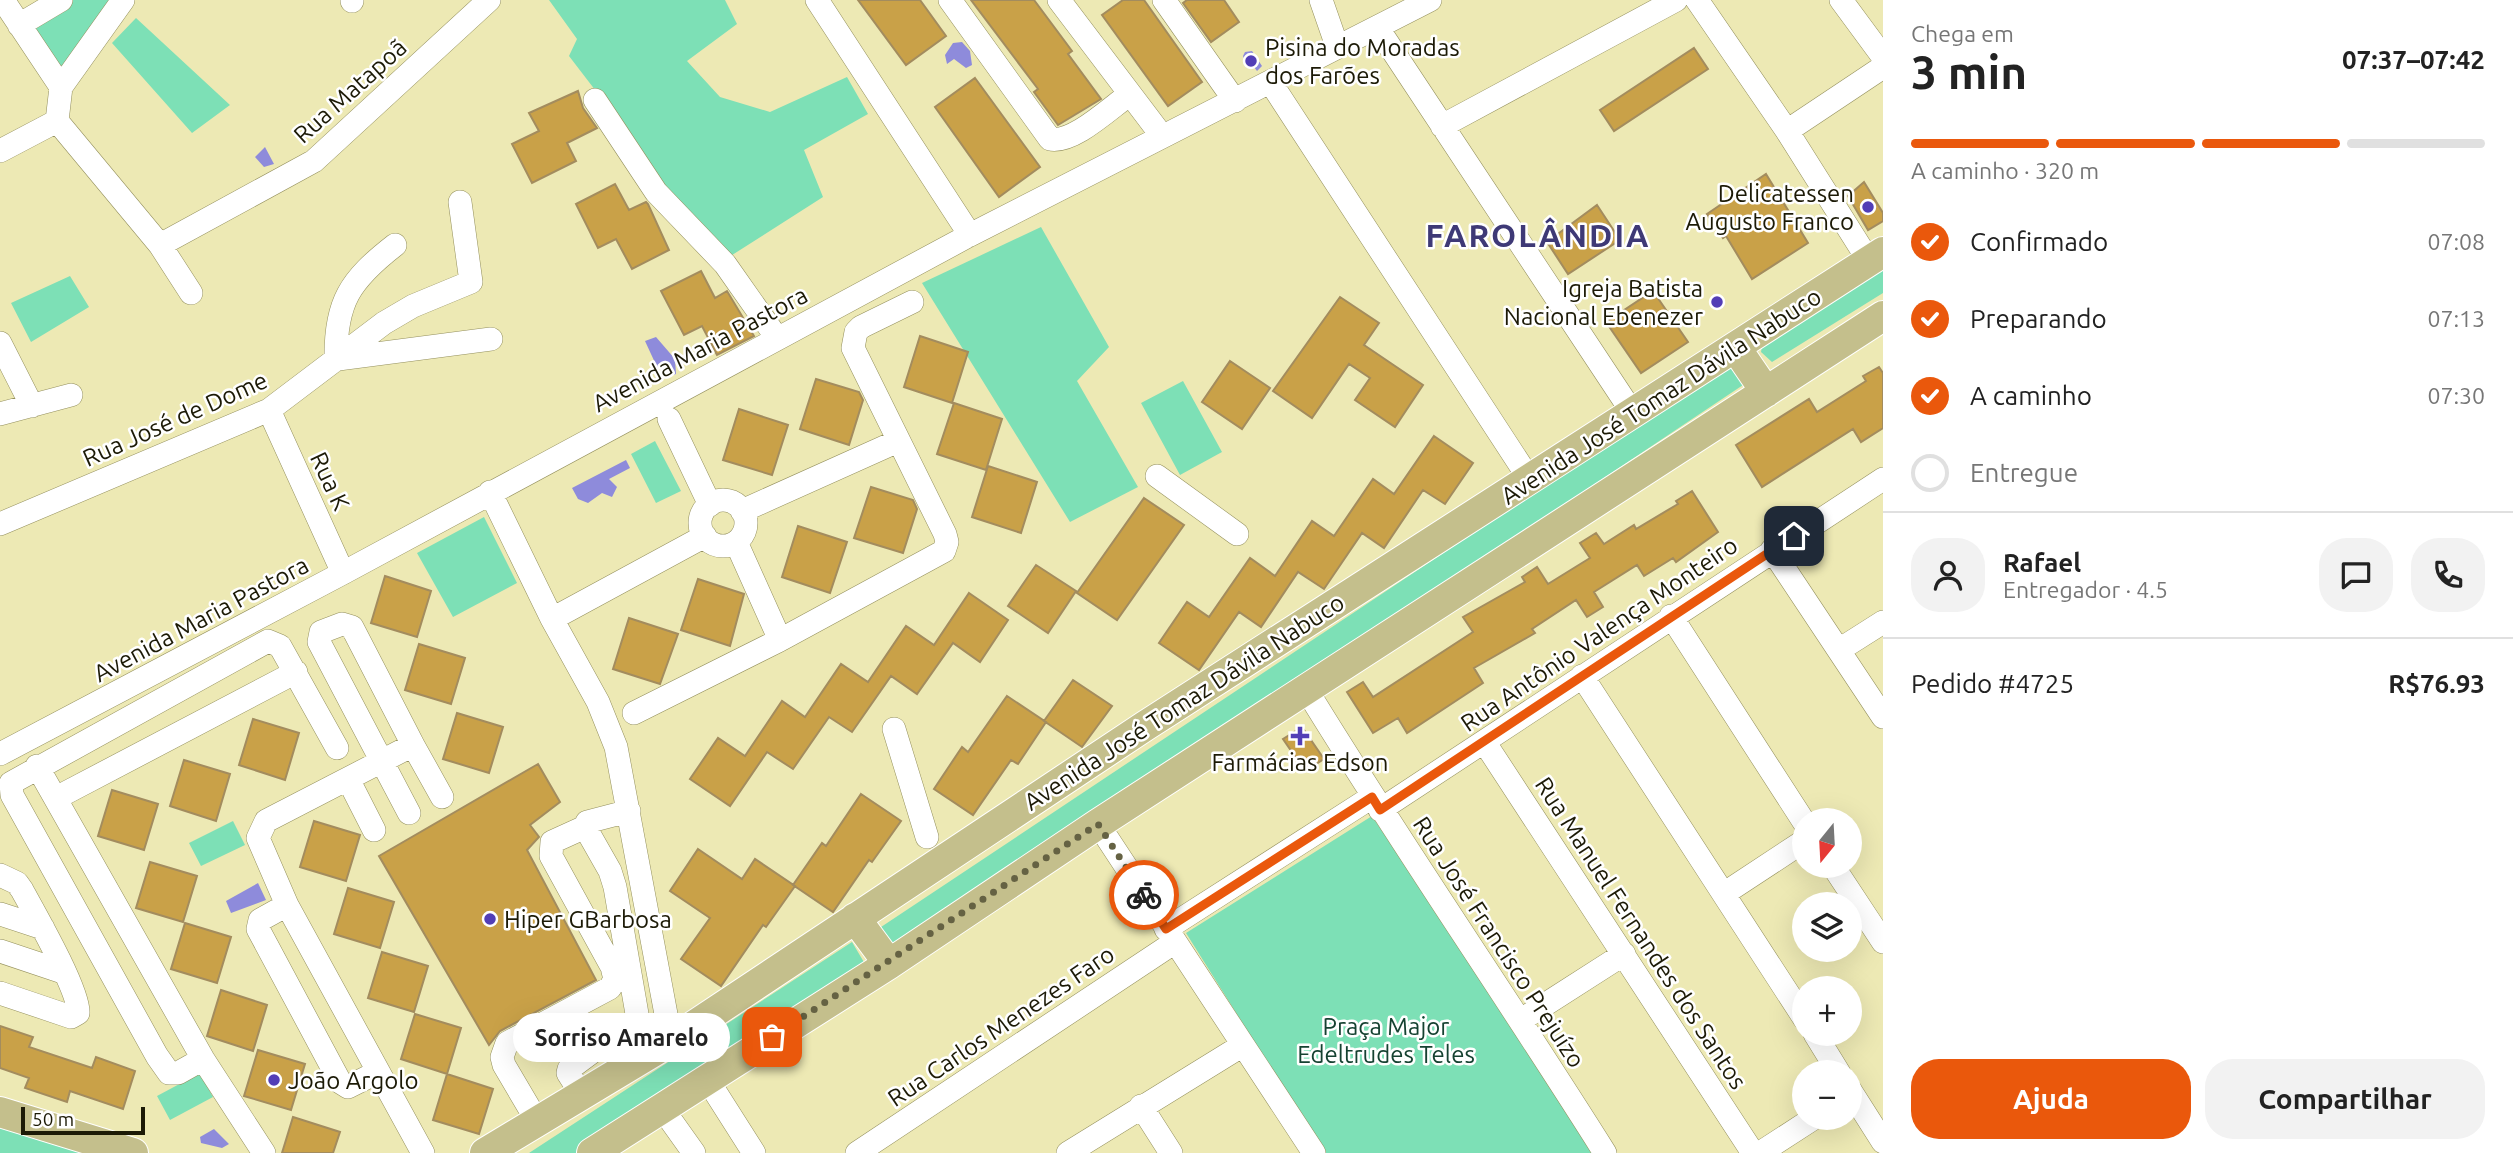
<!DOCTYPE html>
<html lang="pt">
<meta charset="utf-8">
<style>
:root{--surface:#fff;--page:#f2f2f2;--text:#222;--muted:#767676;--line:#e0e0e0;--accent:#ea580c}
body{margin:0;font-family:Ubuntu,sans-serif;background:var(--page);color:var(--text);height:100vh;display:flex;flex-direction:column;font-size:26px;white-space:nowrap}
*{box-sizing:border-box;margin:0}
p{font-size:23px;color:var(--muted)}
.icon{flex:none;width:38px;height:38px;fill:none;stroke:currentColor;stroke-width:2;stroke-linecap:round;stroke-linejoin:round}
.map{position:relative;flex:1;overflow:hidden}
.panel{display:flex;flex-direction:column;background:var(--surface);width:630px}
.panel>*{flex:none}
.needle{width:46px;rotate:198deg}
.controls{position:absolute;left:1792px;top:808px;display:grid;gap:14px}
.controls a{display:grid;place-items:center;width:70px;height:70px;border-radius:50%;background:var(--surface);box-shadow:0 7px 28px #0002;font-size:35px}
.scale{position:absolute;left:21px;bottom:18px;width:124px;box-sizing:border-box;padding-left:7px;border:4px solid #1c1a06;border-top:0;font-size:19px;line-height:24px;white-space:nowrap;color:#1c1a06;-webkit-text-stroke:5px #fff;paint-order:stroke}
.pin{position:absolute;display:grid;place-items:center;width:60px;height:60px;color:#fff;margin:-30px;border-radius:14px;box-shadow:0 4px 10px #0006}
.courier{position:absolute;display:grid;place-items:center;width:70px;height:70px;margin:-35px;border:5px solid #ea580c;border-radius:50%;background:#fff;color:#222;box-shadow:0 2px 9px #0007}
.bubble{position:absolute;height:49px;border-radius:24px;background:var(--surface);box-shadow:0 7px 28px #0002;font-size:23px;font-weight:700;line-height:49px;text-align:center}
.head em{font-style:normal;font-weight:700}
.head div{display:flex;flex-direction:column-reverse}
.head{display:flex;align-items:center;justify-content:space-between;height:119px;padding:0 28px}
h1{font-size:46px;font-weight:700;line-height:52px}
.bar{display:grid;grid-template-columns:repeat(4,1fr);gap:10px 7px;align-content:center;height:84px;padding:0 28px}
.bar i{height:9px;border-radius:5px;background:var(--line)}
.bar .selected{background:var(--accent)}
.bar p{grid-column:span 4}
.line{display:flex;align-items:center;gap:18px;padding:0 28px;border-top:2px solid var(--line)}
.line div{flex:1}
.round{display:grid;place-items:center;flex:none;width:74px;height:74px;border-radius:28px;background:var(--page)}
ol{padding:0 28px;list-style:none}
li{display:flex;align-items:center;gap:21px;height:77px}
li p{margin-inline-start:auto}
li .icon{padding:7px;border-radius:50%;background:var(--accent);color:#fff;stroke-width:4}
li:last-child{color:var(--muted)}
li i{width:38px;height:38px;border:4px solid var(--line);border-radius:50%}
.primary-button{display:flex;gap:14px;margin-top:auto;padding:14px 28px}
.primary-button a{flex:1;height:80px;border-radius:28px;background:var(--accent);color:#fff;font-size:28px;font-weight:700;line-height:80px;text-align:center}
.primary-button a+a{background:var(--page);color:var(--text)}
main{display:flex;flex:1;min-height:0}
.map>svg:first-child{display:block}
.green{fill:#7de0b6}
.water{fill:#8e8bdb}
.building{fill:#c9a148;stroke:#a38c5e;stroke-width:2}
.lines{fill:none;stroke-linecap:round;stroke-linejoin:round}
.minor-casing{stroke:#94905d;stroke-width:24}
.major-casing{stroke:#fff;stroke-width:32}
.minor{stroke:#fff;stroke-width:23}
.major{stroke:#c4bf8c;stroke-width:30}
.done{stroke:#656243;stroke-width:7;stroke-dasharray:0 12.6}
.route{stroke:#ea580c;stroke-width:9}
.poi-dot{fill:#523eb6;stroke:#fff;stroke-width:2.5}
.labels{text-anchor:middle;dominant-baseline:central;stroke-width:5;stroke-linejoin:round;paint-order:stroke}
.poi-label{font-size:24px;fill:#1c1a06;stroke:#fff;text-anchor:start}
.street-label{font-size:24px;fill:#1c1a06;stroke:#fff}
.park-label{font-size:24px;fill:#154231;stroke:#fff}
.district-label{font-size:32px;font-weight:bold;letter-spacing:2px;fill:#3e3976;stroke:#fff}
</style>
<main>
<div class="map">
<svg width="1883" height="1153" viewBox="0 0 1883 1153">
<rect width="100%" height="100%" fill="#ede9b4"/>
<!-- green -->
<path class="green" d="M73,0H126L57,99L21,32Z
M549,0H725L737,24L687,61L720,97L770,112L847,77L868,114L804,150L823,197L729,257L664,196L602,99L569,56L577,39Z
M136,18L230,105L192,133L112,43Z
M1041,227L1109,347L1077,381L1138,487L1070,522L922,283Z
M1883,263V293L1772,362L1761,352L1763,341Z
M70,276L89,307L31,342L11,303Z
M1726,365H1734L1746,383L892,954L875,931Z
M1183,381L1222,452L1180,475L1141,403Z
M655,441L681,491L656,503L631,454Z
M484,517L517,583L453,617L417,553Z
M1372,816L1597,1153H1324L1186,933Z
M233,821L245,845L201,866L189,843Z
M852,942L868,969L582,1153H529Z
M200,1073L213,1097L170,1120L157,1096Z
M0,1127L85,1153H0Z"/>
<!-- water -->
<path class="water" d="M962,42L970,51L972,65L966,68L954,59L947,64L945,55L953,43Z
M1252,51L1262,66L1257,71L1251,63L1245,62L1243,56L1245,52Z
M265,147L274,164L264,167L255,157Z
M656,337L675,359L676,374L668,377L664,370L657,367L645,341Z
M626,460L630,468L609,479L617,487L612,497L602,493L588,503L578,499L572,488Z
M258,883L266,900L231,913L226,901Z
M214,1129L229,1144L222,1148L201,1143L200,1137Z"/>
<!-- building -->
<path class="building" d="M858,0H920L946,36L906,65Z
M971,0H1034L1072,51L1068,54L1101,99L1058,125L1034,92L1038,89Z
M1123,0H1144L1202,82L1168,106L1102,15Z
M1187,0H1224L1239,22L1211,42L1183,3Z
M1694,48L1708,69L1614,131L1600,110Z
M975,78L1040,167L999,197L935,107Z
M578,91L583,108L597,128L567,143L576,161L532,183L512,144L539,131L529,113Z
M1766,174L1808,243L1752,279L1726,236L1723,238L1707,214Z
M1864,182L1883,213V221L1868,230L1848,196Z
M615,184L629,210L646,202L648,204L669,250L632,269L616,239L598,248L576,204Z
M1597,205L1620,240L1568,274L1547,242Z
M701,271L715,298L727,291L754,336L717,355L702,326L684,335L661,291Z
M1653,291L1688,342L1641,373L1606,322Z
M1340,297L1379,323L1364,345L1423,385L1395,427L1355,400L1370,378L1349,364L1312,418L1273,391Z
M920,336L968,352L952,403L904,387Z
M1230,361L1270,388L1242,429L1202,402Z
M1879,367L1883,373V428L1861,442L1853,429L1762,487L1736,445L1809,399L1817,412L1866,381L1863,376Z
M816,379L859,392L863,400L849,445L800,429Z
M954,403L1002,419L986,470L937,454Z
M739,409L788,425L772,475L723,460Z
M1434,436L1473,463L1445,504L1423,490L1384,548L1362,533L1324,589L1298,572L1261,627L1239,612L1199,670L1159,643L1187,602L1209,617L1250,558L1275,576L1312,521L1334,536L1373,479L1394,494Z
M988,466L1037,482L1021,533L972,517Z
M871,487L913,500L917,509L903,553L854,538Z
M1692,491L1718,532L1676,562L1673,558L1644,576L1637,565L1594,592L1603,607L1587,617L1576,600L1532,629L1535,633L1474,668L1483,683L1407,733L1398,718L1373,733L1347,692L1363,682L1373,697L1473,632L1463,617L1525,582L1522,577L1537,567L1548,584L1590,558L1580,543L1596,533L1604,544L1634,525L1636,529L1678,504L1676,501Z
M1144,498L1184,525L1117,620L1077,593Z
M798,526L847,542L830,593L782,577Z
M1036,565L1076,591L1048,633L1008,606Z
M385,576L431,591L417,637L371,623Z
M698,579L744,594L730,646L681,630Z
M969,593L1008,620L980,662L953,643L917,694L891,676L852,732L829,717L793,769L767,752L730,806L690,779L718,738L745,756L782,701L805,717L841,664L868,682L906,626L934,645Z
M629,618L678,634L660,684L613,669Z
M419,644L465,658L451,704L405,690Z
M1073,680L1112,706L1082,747L1044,721Z
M1007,696L1046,722L1018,764L1011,760L973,815L934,789L962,747L968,752Z
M457,713L503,727L489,773L443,759Z
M253,719L299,733L285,780L239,765Z
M1302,727L1324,759L1305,771L1283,739Z
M184,760L230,774L216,821L170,806Z
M538,764L560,802L530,825L539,837L527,850L596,980L500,1031L489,1045L379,856Z
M112,790L158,804L144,850L98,836Z
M861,794L901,821L872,862L869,860L833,912L793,885L822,843L826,846Z
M314,821L360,835L346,881L300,867Z
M698,849L742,879L755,859L795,886L766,927L763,925L721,986L681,959L710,918L670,891Z
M150,862L197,876L183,922L136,908Z
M348,888L394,902L380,948L334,934Z
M185,923L231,937L217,983L171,969Z
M382,952L428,966L414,1012L368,998Z
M221,990L267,1005L253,1051L207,1036Z
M415,1014L461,1028L447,1074L401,1059Z
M0,1026L33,1037L29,1047L92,1068L96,1057L135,1071L123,1109L70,1091L67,1102L25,1088L29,1078L0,1068Z
M258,1050L305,1064L291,1110L244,1096Z
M447,1074L493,1089L479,1134L433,1120Z
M293,1117L340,1132L333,1153H282Z"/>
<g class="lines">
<!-- minor casing -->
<g class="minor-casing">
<path id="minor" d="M3,0L61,87L57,121L160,245L191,293
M352,0V1
M817,0L970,235
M950,0L1050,139C1073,144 1111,107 1130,94
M1059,0L1162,136
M1164,0L1235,101
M1321,0L1337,46
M1697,0L1787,131L1869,261
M1841,0L1883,57
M19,25L61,0
M1377,27L1632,412
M1271,83L1530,480
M61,87L123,0
M595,100L656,192L725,264L777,338
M1442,126L1676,0
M1787,131L1883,67
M0,151L57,121
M160,245L314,161L489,0
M0,343L32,406
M338,359L491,339
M336,360C335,302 350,280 395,245
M269,410L343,573
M0,414L71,395
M669,419L710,505
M1157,476L1237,534
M490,492L552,619L598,702L616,747L671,1041
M700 523a23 23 0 1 1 46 0a23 23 0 1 1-46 0Z
M742,511L898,441
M0,524L269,410L384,323L413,306L471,282L460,202
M736,542L780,640
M1772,550L1883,717
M1671,616L1804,822
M552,619L705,536
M1839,650L1883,622
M1582,676L1804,1018
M1306,689C1402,846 1507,997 1605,1153
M634,713L780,640L944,551L947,542L945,534L853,348L856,332L861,327L912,302
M894,729L927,837
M1485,743L1753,1153
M413,745L442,797
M0,754L343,573L970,235L1430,0
M37,766L203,1059L264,1153
M348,779L374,830
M56,798L296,672
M1380,810L1883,479
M409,813L319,642L321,632L342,624L352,627L413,745L266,821L258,838L287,905L423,1153
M1098,824L1314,1153
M1833,866L1883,942
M0,875L17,883L22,890C34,912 80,992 78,1013L71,1017L0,993
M1725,893L1804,841
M287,905L260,920L258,929L340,1082L348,1087L378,1072
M0,914L43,928
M1166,929L1372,797
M0,951L63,972
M1521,1020L1624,954
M1815,1034L1839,1073
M203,1059L178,1073H169L157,1056L12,795L11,783L268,641L280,646L337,748
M707,1079L754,1153
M1850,1090L1883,1142
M582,1095L568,1073L569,1069L635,1020L637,1014L615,887L610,871L585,827L587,822L629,811
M1141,1106L1171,1153
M662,1108L694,1153
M537,1121L504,1065L502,1057L507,1043L610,988L615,979L612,967L551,856L552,842L585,827
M857,1153L1175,942
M1068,1153L1243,1045
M1760,1153L1814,1118"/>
</g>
<!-- major casing -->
<g class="major-casing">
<path id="major" d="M1736,348L1766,392
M855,918L889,964
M0,1112L133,1153
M485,1153L671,1041L1145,726L1883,252
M592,1153L889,964L1098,824L1883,316"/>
</g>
<!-- minor -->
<use href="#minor" class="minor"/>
<!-- major -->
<use href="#major" class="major"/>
</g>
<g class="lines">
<!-- done -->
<path class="done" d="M772,1037L1098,824L1144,895"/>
<!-- route -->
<path class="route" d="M1144,895L1166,929L1372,797L1380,810L1794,536"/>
</g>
<!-- markers -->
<g class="poi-dot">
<circle cx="1251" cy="61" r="7"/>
<circle cx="1868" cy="207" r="7"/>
<circle cx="1717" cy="302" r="7"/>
<path d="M1296.5 725.5h7v7h7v7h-7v7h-7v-7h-7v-7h7z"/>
<circle cx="490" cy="919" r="7"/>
<circle cx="274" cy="1080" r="7"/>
</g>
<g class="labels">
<!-- poi labels -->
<g class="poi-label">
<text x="1265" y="47">Pisina do Moradas<tspan x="1265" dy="28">dos Farões</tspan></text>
<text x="1854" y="193" text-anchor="end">Delicatessen<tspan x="1854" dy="28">Augusto Franco</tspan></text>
<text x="1703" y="288" text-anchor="end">Igreja Batista<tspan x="1703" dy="28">Nacional Ebenezer</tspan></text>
<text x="1300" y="762" text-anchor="middle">Farmácias Edson</text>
<text x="504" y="919">Hiper GBarbosa</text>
<text x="288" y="1080">João Argolo</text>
</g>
<!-- street labels -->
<g class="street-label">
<text transform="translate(350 91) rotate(-42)">Rua Matapoã</text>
<text transform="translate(700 349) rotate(-28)">Avenida Maria Pastora</text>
<text transform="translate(1661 396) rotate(-33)">Avenida José Tomaz Dávila Nabuco</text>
<text transform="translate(175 419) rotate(-24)">Rua José de Dome</text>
<text transform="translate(330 481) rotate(65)">Rua K</text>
<text transform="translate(201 619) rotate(-28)">Avenida Maria Pastora</text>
<text transform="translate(1599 634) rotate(-34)">Rua Antônio Valença Monteiro</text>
<text transform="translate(1184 702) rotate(-33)">Avenida José Tomaz Dávila Nabuco</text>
<text transform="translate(1641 933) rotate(57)">Rua Manuel Fernandes dos Santos</text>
<text transform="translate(1499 942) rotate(57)">Rua José Francisco Prejuízo</text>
<text transform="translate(1001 1026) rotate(-34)">Rua Carlos Menezes Faro</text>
</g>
<!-- park labels -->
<g class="park-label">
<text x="1386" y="1026">Praça Major<tspan x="1386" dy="28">Edeltrudes Teles</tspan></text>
</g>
<!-- district labels -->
<g class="district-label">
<text x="1538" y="235">FAROLÂNDIA</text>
</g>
</g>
</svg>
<div class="controls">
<a><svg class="needle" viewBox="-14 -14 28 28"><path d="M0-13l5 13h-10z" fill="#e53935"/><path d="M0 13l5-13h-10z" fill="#767676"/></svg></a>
<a><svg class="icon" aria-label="layers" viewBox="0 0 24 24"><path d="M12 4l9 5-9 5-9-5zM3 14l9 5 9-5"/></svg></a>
<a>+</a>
<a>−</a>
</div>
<div class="scale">50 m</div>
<div class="pin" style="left:772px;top:1037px;background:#ea580c"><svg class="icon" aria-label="bag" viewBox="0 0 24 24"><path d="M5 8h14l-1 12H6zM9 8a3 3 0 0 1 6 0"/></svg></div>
<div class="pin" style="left:1794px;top:536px;background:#1f2937"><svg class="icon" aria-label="home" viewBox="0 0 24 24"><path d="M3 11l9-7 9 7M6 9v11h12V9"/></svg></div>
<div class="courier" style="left:1144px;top:895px"><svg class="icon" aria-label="bike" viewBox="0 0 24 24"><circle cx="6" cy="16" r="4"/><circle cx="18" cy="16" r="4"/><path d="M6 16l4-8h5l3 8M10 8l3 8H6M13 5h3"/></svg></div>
<div class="bubble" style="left:513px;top:1013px;width:217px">Sorriso Amarelo</div>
</div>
<section class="panel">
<div class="head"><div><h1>3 min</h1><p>Chega em</p></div><em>07:37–07:42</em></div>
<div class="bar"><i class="selected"></i><i class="selected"></i><i class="selected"></i><i></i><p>A caminho · 320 m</p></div>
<ol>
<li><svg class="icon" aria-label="check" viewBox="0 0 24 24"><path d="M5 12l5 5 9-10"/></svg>Confirmado<p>07:08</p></li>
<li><svg class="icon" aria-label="check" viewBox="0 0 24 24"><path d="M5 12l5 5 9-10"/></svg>Preparando<p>07:13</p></li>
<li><svg class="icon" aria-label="check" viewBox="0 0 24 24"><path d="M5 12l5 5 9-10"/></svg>A caminho<p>07:30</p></li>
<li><i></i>Entregue</li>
</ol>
<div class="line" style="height:126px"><a class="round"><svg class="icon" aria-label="person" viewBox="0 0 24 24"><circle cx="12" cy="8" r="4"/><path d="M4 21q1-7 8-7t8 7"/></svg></a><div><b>Rafael</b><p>Entregador · 4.5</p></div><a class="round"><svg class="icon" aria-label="chat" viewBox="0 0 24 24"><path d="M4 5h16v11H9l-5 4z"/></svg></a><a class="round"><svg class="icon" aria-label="phone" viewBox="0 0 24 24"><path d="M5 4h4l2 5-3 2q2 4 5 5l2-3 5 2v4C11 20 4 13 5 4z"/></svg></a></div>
<div class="line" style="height:91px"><div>Pedido #4725</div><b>R$76.93</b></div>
<div class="primary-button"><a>Ajuda</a><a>Compartilhar</a></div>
</section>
</main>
